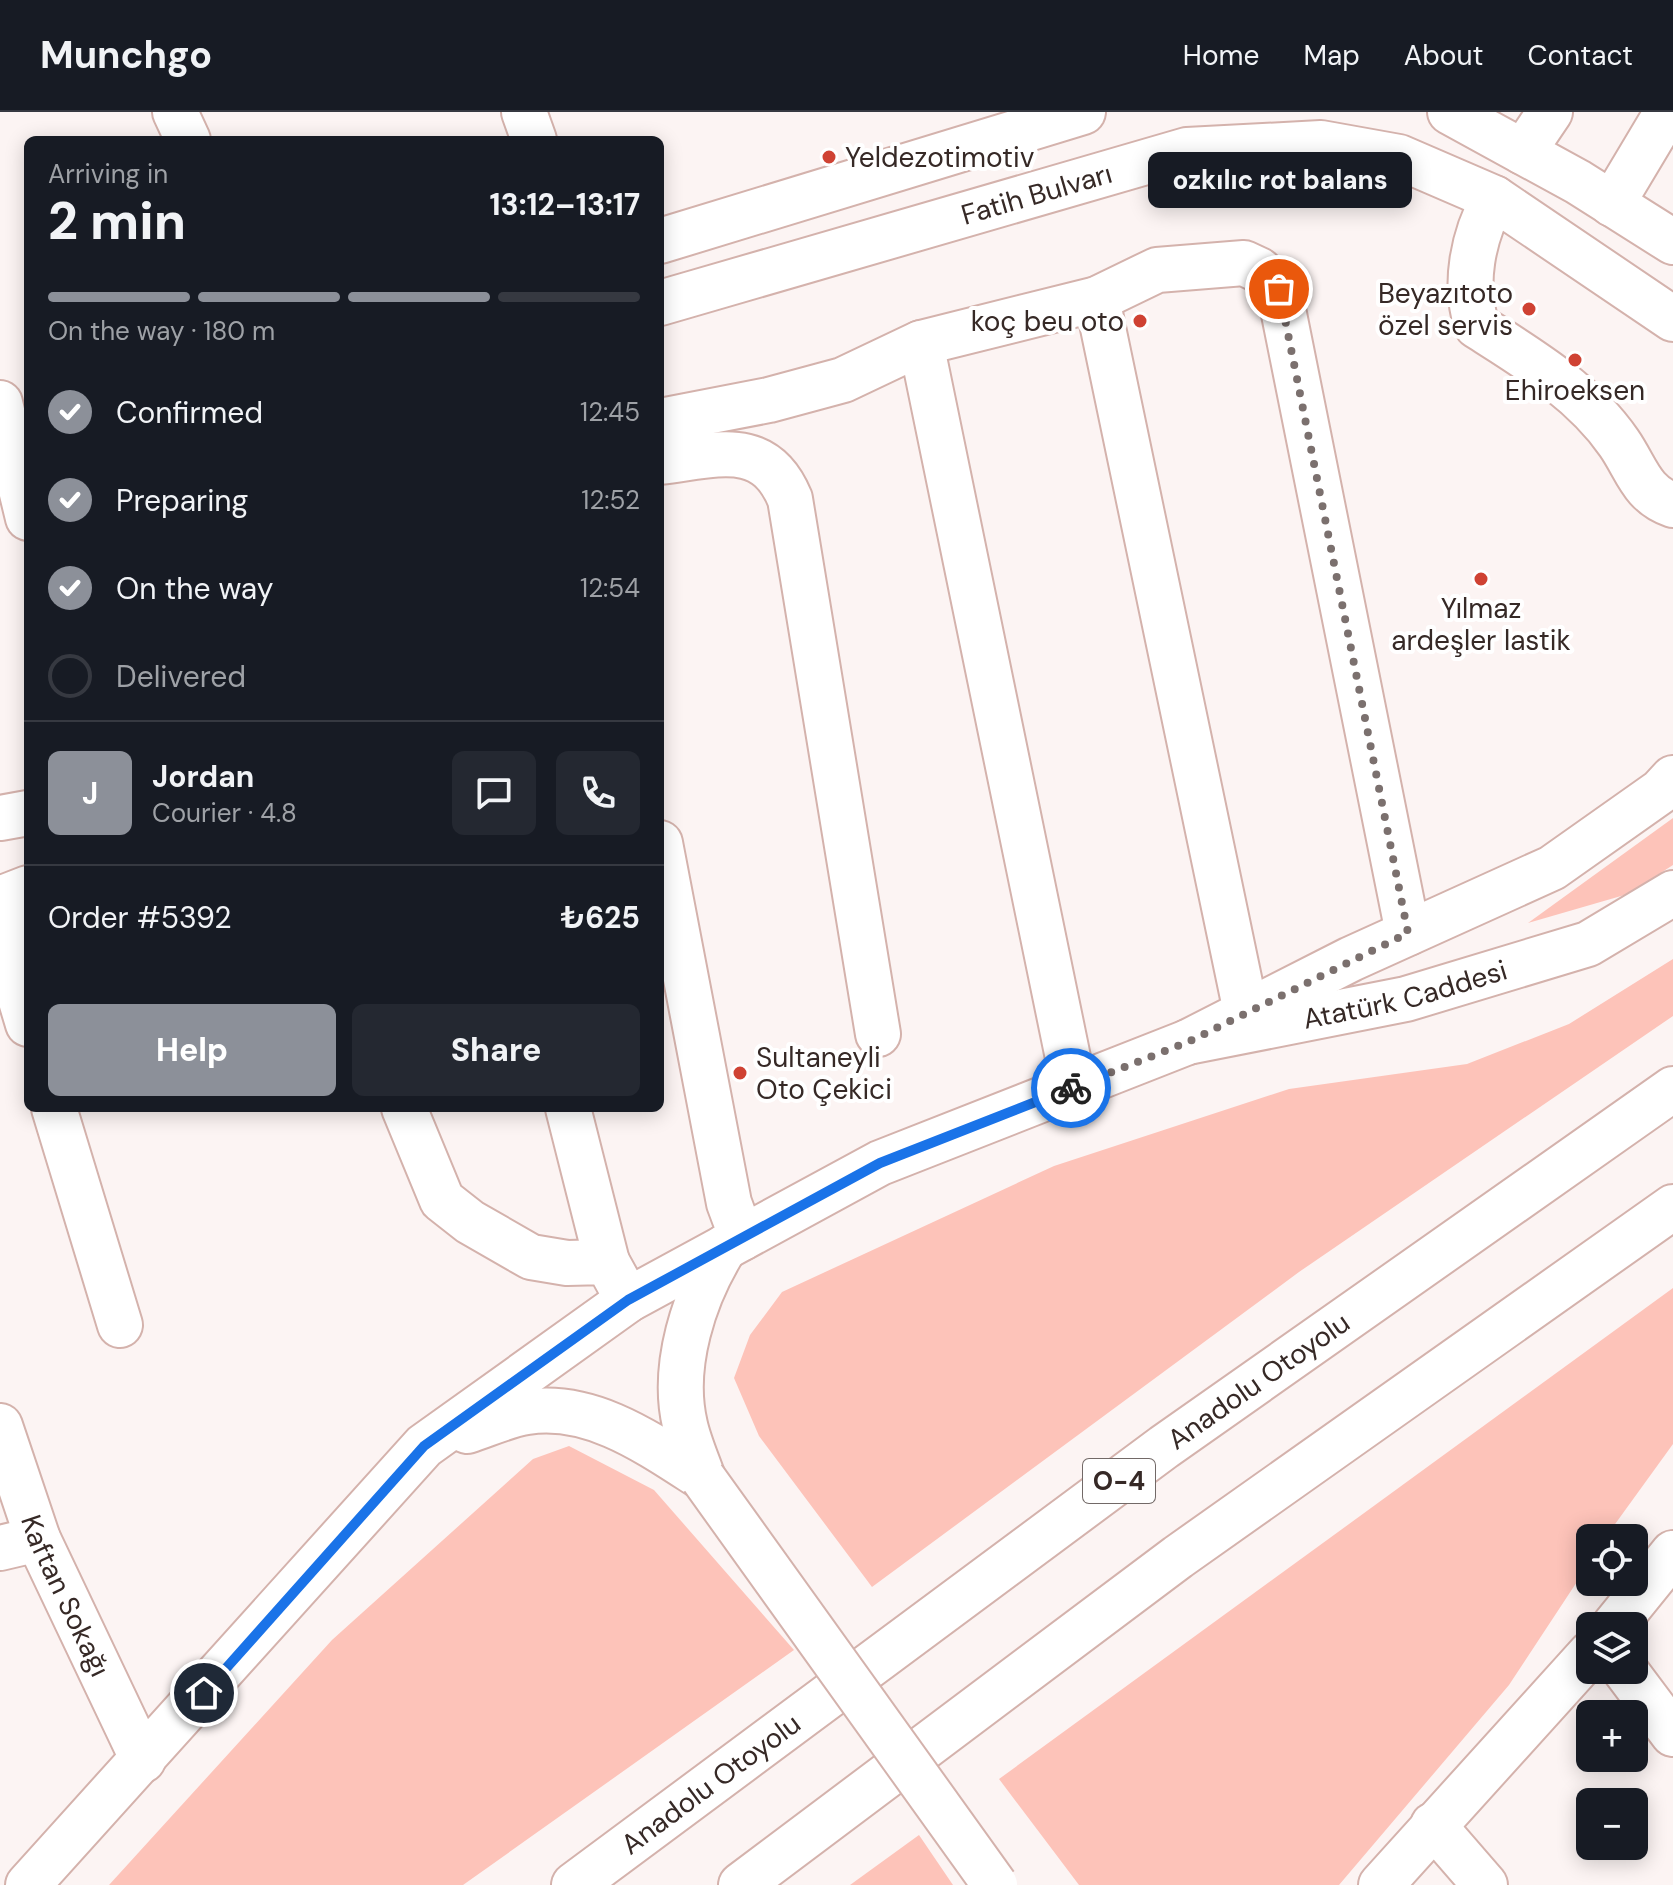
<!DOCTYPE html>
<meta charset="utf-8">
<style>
:root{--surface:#171b24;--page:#242831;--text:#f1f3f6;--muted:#9ea1a6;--line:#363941;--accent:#8c9099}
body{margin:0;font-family:"DM Sans",sans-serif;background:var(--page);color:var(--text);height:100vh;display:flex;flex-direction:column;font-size:30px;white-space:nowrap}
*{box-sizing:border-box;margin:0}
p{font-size:26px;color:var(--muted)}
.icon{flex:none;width:44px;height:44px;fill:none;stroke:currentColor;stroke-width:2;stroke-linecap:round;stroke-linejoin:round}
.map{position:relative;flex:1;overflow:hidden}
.sheet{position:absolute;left:24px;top:24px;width:640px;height:976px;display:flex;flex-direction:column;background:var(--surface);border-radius:12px;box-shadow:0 4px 20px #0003}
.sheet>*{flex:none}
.controls{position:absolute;left:1576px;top:1412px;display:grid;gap:16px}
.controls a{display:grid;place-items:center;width:72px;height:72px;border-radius:12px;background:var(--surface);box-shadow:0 4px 20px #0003;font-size:40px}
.pin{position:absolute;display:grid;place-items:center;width:68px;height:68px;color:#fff;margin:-34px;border:4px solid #fff;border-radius:50%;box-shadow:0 2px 8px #0007}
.courier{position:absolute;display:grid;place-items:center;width:80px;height:80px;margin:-40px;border:6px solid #1a73e8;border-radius:50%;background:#fff;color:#222;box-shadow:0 2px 10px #0007}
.bubble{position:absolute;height:56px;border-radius:12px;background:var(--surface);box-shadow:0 4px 20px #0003;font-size:26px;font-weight:800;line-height:56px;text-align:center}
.headline em{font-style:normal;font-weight:800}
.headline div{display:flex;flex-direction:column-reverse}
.headline{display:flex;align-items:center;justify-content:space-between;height:136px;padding:0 24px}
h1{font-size:52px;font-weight:800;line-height:60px}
.bar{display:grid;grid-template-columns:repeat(4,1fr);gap:12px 8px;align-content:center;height:96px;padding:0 24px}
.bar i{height:10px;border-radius:6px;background:var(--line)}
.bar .current{background:var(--accent)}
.bar p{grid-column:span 4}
.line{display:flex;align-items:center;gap:20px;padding:0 24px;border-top:2px solid var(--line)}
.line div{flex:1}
.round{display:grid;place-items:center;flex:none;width:84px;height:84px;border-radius:12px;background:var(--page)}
ol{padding:0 24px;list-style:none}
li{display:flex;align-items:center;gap:24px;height:88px}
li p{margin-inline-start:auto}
li .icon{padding:8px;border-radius:50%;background:var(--accent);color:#fff;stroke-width:4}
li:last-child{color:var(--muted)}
li i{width:44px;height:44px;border:4px solid var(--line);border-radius:50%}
.button{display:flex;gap:16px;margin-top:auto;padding:16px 24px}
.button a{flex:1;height:92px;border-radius:12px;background:var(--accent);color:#fff;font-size:32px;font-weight:800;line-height:92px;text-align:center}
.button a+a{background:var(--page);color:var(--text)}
header{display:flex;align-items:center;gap:48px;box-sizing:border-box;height:112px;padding:0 40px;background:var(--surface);border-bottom:2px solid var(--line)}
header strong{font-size:38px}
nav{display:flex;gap:44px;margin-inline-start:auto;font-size:28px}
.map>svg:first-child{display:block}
.green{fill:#fdc3b9}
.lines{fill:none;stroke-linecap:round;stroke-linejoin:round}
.minor-casing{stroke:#d4b2ac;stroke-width:48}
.major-casing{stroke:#d4b2ac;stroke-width:48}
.highway-casing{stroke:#d4b2ac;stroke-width:48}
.minor{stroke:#fff;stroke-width:44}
.major{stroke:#fff;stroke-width:44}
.highway{stroke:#fff;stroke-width:44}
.minor-bridge-casing{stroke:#d4b2ac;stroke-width:48;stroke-linecap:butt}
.minor-bridge{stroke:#fff;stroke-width:44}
.done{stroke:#7b706e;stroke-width:8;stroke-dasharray:0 14.4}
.route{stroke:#1a73e8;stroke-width:10}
.poi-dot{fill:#cf4233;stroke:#fff;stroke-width:3}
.labels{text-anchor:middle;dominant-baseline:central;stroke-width:8;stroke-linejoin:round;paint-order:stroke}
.shield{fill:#fff;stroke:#726967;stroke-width:2}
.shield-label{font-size:26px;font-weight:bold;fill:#362926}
.poi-label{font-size:28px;fill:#362926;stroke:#fff;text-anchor:start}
.street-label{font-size:28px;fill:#362926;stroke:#fff}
</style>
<header>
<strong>Munchgo</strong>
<nav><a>Home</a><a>Map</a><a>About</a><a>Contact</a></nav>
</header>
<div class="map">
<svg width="1673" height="1773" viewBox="0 0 1673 1773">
<rect width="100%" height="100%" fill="#fcf4f3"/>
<!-- green -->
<path class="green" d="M1673,706V753L1628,782L1528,811Z
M1673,847V904L1299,1160L872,1475L759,1324L734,1266L750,1223L782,1180L1054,1054L1289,977L1467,952L1569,912Z
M1673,1176V1332L1605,1426H1590V1450L1509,1573L1339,1773H1079L999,1667Z
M569,1334L654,1378L794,1538L463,1773H109L332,1528L533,1347Z
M919,1723L953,1773H850Z"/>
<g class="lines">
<!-- minor casing -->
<g class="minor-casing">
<g id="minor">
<path d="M175,0L188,28"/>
<path d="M524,0L534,28"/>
<path d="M1523,40L1550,0"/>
<path d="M1494,86C1473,124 1463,172 1477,214C1529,247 1583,279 1619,331C1637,357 1641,382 1673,393"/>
<path d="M1612,92L1667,0"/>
<path d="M1097,187L1246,900"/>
<path d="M921,231L1074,975"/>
<path d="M0,291L28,406"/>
<path d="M660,309L769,288L843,268L921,231L1097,187L1157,158L1244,151L1259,158L1279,177L1408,821"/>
<path d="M660,350C714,344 764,324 790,387L878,922"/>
<path d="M660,731L729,1091L742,1126"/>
<path d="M6,785L10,852L28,912"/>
<path d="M54,996L120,1213"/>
<path d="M404,996L442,1088L470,1110L531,1145L567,1151L607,1150L628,1188"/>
<path d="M568,996L607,1150"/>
<path id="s1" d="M0,1314L38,1427L143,1648"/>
<path d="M467,1319C486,1313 507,1303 527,1300C592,1290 650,1332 703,1366"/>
<path d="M703,1366C697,1349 689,1331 685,1313C671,1254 694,1184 725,1135"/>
<path d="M0,1436L38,1427"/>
<path d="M1614,1514L1673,1441"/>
<path d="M1625,1558L1673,1622"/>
<path d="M1433,1713L1485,1773"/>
<path id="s2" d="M28,1773L424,1334L628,1188L880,1051L1188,930L1406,887L1588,832L1673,781"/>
<path d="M1381,1773L1590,1542"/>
</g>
</g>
<!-- major casing -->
<g class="major-casing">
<g id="major">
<path d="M1450,0L1578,70L1673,130"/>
<path d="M660,129L1083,0"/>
<path id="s3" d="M660,191L1187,38L1321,31L1399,45L1494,86L1673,207"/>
<path d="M0,706L28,701"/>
<path d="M0,787L28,776"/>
<path d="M1188,930L1351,847L1552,756L1661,679L1673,666"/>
</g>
</g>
<!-- highway casing -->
<g class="highway-casing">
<g id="highway">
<path id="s4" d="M574,1773L1164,1335L1673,977"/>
<path d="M741,1773L1178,1445L1673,1095"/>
</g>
</g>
<!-- minor -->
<use href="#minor" class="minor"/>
<!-- major -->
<use href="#major" class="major"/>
<!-- highway -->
<use href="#highway" class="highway"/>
<!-- minor-bridge casing -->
<g class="minor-bridge-casing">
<path id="minor-bridge" d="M703,1366L995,1773"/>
</g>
<!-- minor-bridge -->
<use href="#minor-bridge" class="minor-bridge"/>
</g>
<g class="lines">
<!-- done -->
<path class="done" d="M1071,976L1188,930L1408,821L1279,177"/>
<!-- route -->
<path class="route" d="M204,1581L424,1334L628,1188L880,1051L1071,976"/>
</g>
<!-- markers -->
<g class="poi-dot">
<circle cx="829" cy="45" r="8"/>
<circle cx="1529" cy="197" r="8"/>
<circle cx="1140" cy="209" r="8"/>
<circle cx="1575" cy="248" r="8"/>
<circle cx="1481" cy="467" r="8"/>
<circle cx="740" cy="961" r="8"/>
</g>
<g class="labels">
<!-- shield labels -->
<rect class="shield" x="1083" y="1347" width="72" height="44" rx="6"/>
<g class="shield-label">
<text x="1119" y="1369">O-4</text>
</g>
<!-- poi labels -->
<g class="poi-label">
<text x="845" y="45">Yeldezotimotiv</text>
<text x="1513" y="181" text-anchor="end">Beyazıtoto<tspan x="1513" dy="32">özel servis</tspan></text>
<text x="1124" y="209" text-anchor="end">koç beu oto</text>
<text x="1575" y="278" text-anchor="middle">Ehiroeksen</text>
<text x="1481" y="496" text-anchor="middle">Yılmaz<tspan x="1481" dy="32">ardeşler lastik</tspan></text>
<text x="756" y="945">Sultaneyli<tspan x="756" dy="32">Oto Çekici</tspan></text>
</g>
<!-- street labels -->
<g class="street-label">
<text stroke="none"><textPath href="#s3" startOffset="392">Fatih Bulvarı</textPath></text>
<text stroke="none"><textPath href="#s2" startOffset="1682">Atatürk Caddesi</textPath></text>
<text stroke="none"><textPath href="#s4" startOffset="850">Anadolu Otoyolu</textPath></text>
<text stroke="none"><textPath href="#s1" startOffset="182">Kaftan Sokağı</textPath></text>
<text stroke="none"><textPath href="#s4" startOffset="170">Anadolu Otoyolu</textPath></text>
</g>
</g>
</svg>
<div class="controls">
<a><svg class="icon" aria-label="locate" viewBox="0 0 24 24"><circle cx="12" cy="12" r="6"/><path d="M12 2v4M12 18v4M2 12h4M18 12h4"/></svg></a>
<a><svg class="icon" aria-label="layers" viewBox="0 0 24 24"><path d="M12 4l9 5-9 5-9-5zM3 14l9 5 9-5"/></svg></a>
<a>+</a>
<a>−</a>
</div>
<div class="pin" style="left:1279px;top:177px;background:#ea580c"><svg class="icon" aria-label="bag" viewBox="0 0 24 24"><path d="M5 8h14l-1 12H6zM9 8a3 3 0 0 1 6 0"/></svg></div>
<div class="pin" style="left:204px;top:1581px;background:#1f2937"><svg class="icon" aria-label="home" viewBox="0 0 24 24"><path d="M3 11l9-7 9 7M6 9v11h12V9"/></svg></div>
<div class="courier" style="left:1071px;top:976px"><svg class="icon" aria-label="bike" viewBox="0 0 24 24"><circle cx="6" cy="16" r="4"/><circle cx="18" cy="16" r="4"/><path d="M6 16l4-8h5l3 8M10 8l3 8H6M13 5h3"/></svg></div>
<div class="bubble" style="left:1148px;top:40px;width:264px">ozkılıc rot balans</div>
<section class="sheet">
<div class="headline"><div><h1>2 min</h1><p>Arriving in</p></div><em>13:12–13:17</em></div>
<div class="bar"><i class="current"></i><i class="current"></i><i class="current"></i><i></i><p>On the way · 180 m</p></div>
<ol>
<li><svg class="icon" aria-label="check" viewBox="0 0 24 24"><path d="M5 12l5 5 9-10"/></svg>Confirmed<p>12:45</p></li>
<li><svg class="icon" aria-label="check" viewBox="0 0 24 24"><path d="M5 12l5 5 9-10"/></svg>Preparing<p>12:52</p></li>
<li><svg class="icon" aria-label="check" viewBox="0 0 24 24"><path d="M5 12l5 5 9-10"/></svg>On the way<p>12:54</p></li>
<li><i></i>Delivered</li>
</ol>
<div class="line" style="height:144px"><b class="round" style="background:var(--accent);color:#fff">J</b><div><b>Jordan</b><p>Courier · 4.8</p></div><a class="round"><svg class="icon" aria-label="chat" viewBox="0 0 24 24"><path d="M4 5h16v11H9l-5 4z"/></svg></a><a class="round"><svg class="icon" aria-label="phone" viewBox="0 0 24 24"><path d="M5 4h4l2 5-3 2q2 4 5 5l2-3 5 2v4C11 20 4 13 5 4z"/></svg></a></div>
<div class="line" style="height:104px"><div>Order #5392</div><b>₺625</b></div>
<div class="button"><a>Help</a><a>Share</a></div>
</section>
</div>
